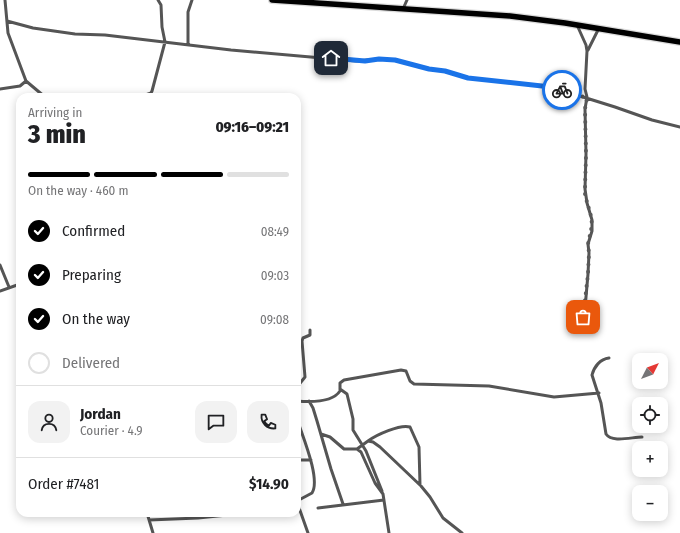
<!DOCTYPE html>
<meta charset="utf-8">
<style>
:root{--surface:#fff;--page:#f2f2f2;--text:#202124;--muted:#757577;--line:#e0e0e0;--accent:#000}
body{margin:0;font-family:"Fira Sans Condensed",sans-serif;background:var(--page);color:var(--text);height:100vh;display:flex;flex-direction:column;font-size:15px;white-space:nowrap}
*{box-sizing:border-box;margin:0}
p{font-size:13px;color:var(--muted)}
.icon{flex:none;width:22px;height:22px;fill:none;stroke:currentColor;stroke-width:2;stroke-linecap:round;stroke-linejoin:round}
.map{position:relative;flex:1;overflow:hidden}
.drawer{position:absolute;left:16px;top:93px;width:285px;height:424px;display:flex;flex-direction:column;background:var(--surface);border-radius:12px;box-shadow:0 2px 10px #0003}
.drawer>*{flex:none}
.needle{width:26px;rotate:48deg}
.tools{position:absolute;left:632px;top:353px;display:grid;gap:8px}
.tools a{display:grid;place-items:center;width:36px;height:36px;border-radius:8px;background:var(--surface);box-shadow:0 2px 10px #0003;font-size:20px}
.pin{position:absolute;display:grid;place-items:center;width:34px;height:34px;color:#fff;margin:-17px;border-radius:8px;box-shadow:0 2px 6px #0006}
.courier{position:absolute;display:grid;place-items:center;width:40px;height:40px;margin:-20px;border:3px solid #1a73e8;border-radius:50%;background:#fff;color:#222;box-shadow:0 1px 5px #0007}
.overview em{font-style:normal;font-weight:800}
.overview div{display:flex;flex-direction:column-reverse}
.overview{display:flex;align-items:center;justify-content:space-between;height:68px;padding:0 12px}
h1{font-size:26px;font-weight:800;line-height:30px}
.bar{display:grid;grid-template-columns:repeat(4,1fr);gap:6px 4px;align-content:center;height:48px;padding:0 12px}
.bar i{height:5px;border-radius:3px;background:var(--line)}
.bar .active{background:var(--accent)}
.bar p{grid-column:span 4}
.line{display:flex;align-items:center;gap:10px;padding:0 12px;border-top:1px solid var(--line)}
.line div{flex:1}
.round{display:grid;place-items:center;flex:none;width:42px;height:42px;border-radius:12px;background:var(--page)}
ol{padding:0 12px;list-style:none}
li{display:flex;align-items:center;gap:12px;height:44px}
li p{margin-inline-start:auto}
li .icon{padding:4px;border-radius:50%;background:var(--accent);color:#fff;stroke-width:4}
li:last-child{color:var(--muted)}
li i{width:22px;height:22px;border:2px solid var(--line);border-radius:50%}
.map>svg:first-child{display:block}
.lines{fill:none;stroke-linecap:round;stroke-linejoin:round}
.highway-casing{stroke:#dbdbdb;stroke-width:8}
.street{stroke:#555;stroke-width:3}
.highway{stroke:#000;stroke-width:5.5}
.done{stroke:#595959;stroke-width:4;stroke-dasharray:0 7.2}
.route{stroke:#1a73e8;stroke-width:5}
</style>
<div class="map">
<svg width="680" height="533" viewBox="0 0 680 533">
<rect width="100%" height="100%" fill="#fff"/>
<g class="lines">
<!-- highway casing -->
<g class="highway-casing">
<path id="highway" d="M272,0L510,16L565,23L680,42"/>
</g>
<!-- street -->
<path class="street" d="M5,0L8,33L26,81L45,97
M403,9L407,0
M7,21L33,28L75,34L105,35L231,50L356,61L379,59L395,60L429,69L445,71L468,78L551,87L615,107L652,120L680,127
M577,25L586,45L587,51L585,89L587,97L585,109L586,154L585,189L587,203L592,220V231L588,244L589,253L588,274L583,331
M188,44V12L192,0
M588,50L599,28
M0,89L20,86L26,81
M140,97L151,93L152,91L165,42L162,27L161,5L158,0
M0,265L9,287
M0,291L20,284
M609,358C600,359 594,367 592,375L601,403L606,434C612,443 632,437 642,437
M297,387L305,377L302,341L303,338L310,335V330
M340,389L347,394L353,419V430L366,451L382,491
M297,401C309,402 332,403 340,391V383L344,380L401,370L406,371L410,381L414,384L489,386L554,397L599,393
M309,401L313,408L317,421L331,469L343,504
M297,419C302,435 321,479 312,493L297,501
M321,434L330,437L344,449H357L361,452L375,483L383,494L389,533
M368,441C376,435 400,424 410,427L419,447L420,485
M357,449L368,441L373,442L380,447L421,486L430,497L443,518L462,533
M297,460H311
M297,502L308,533
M318,508L384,500
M147,513L153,533
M149,520L198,518L247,513"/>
<!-- highway -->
<use href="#highway" class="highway"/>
</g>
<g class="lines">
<!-- done -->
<path class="done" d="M562,90L587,98L585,109L586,154L585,189V195L591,216L592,225L588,244L589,253L588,274L583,317"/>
<!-- route -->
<path class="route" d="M331,58L365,61L379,59L395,60L429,69L445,71L468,78L551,87L562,90"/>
</g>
</svg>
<div class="tools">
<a><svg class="needle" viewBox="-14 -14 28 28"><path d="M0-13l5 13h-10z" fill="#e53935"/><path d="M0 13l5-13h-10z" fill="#757577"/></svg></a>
<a><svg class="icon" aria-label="locate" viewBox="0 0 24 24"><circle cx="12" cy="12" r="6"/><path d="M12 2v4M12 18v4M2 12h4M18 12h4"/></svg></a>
<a>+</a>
<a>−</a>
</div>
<div class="pin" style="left:583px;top:317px;background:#ea580c"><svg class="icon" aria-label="bag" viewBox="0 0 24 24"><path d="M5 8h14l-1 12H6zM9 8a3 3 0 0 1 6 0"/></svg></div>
<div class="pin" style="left:331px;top:58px;background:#1f2937"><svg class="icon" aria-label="home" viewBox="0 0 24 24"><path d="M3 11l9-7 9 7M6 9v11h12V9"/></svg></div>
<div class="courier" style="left:562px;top:90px"><svg class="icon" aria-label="bike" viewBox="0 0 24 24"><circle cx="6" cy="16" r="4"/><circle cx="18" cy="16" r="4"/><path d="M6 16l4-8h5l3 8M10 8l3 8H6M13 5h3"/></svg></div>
<section class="drawer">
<div class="overview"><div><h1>3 min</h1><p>Arriving in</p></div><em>09:16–09:21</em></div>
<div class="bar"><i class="active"></i><i class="active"></i><i class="active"></i><i></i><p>On the way · 460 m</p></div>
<ol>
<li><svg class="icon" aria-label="check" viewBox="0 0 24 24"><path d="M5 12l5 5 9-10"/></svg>Confirmed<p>08:49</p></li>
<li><svg class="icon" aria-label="check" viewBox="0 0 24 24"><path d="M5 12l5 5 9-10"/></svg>Preparing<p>09:03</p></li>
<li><svg class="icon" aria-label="check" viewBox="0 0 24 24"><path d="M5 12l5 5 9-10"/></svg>On the way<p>09:08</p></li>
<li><i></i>Delivered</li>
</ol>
<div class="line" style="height:72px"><a class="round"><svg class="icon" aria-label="person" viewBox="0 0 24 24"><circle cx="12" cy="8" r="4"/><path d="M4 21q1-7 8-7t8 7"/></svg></a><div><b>Jordan</b><p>Courier · 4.9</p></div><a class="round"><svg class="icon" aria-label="chat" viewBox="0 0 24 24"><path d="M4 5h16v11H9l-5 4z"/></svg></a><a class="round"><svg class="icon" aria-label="phone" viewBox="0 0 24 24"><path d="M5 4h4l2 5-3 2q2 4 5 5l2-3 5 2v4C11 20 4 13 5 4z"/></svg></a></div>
<div class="line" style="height:52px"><div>Order #7481</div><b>$14.90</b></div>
</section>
</div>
